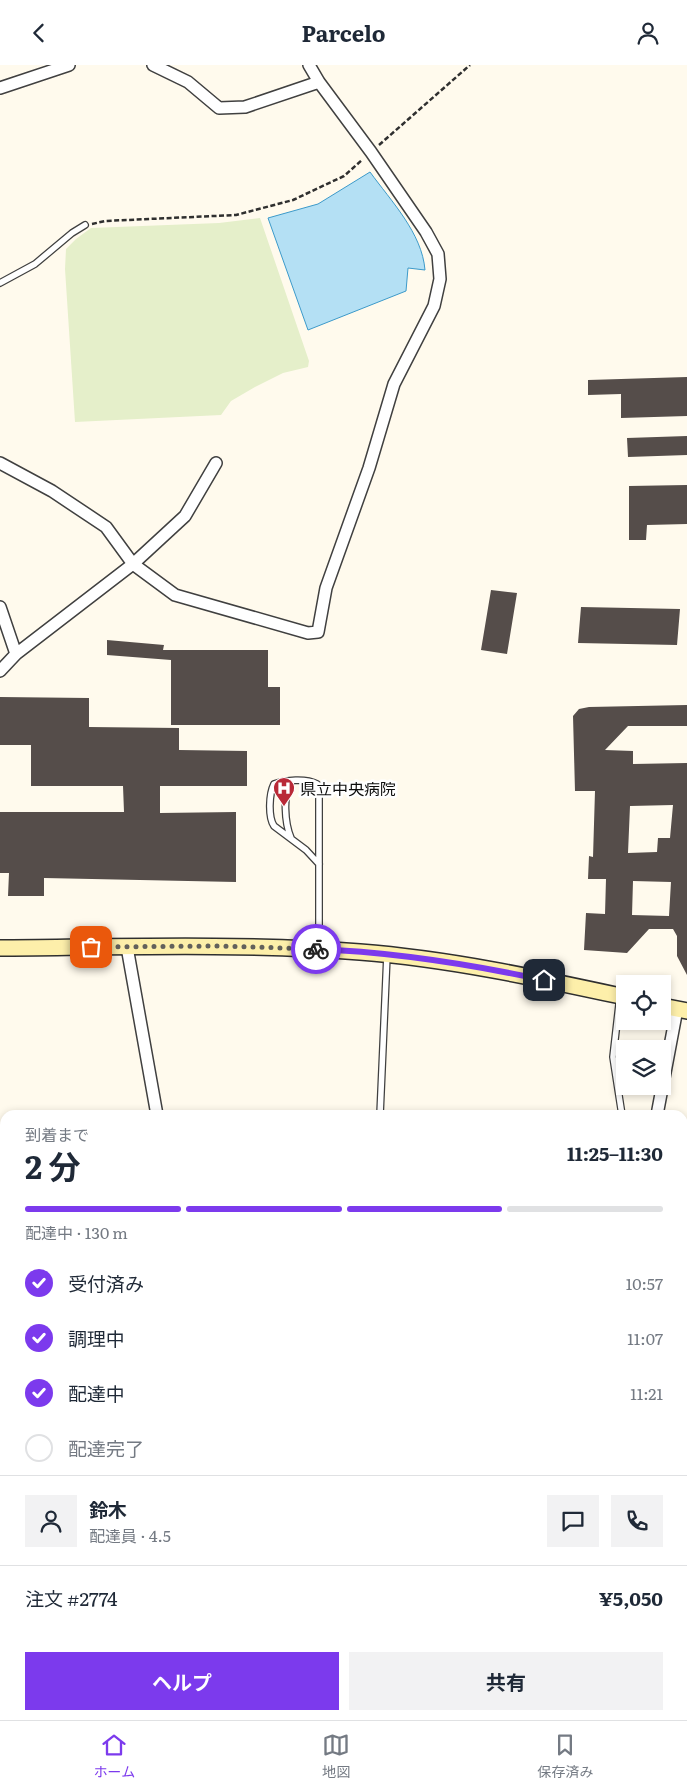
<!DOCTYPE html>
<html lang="ja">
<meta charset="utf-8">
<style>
:root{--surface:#fff;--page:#f2f2f3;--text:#1f2937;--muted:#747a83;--line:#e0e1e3;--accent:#7c3aed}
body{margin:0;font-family:Literata,"Noto Sans JP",serif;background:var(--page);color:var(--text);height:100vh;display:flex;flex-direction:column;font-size:19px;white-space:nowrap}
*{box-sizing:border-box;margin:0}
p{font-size:16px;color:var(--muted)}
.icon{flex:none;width:28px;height:28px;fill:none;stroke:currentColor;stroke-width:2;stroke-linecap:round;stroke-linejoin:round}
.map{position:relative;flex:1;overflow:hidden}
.sheet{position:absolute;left:0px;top:1045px;width:688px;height:610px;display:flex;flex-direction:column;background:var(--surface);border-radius:15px 15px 0 0;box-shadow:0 2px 8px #0003}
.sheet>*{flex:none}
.fabs{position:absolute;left:616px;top:910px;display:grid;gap:10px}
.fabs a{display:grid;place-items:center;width:55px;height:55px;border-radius:0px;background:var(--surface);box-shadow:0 2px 8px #0003;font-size:25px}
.pin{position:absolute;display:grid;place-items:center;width:42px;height:42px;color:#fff;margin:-21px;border-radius:10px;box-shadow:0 2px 8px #0006}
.courier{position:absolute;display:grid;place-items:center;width:50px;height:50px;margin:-25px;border:4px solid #7c3aed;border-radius:50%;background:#fff;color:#222;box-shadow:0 1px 6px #0007}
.overview em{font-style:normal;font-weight:700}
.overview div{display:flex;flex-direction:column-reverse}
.overview{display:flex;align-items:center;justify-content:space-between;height:85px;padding:0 25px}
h1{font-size:32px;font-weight:700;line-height:38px}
.bar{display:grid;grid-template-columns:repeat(4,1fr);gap:8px 5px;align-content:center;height:60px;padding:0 25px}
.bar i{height:6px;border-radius:4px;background:var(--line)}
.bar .current{background:var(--accent)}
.bar p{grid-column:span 4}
.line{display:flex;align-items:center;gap:12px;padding:0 25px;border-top:1px solid var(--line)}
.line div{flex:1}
.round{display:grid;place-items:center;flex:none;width:52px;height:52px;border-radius:0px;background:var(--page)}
ol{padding:0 25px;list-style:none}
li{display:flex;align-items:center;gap:15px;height:55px}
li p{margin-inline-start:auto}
li .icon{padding:5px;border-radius:50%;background:var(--accent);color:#fff;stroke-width:4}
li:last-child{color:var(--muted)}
li i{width:28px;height:28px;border:2px solid var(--line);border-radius:50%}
.primary-button{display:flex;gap:10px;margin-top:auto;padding:10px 25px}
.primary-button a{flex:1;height:58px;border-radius:0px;background:var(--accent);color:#fff;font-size:20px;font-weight:700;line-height:58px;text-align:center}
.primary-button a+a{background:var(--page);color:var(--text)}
header{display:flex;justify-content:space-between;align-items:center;height:65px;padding:0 25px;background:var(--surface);font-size:22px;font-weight:700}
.tabs{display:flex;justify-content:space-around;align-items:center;height:70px;border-top:1px solid var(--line);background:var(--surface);font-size:14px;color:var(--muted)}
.tabs a{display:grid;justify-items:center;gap:2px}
.tabs .current{color:var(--accent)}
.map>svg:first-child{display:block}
.green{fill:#d4e8b8}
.pitch{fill:#e5efca}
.water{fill:#b4e0f4;stroke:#3c9aca}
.building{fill:#554d4a;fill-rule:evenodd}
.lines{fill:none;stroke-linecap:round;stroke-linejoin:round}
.service-casing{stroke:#404040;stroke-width:8}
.minor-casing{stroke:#404040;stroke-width:14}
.secondary-casing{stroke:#2f2f2f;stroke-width:18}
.path{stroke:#2f2f2f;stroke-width:2.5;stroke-dasharray:5 2.5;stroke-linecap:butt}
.service{stroke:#fff;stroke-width:5.5}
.minor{stroke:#fff;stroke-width:11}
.secondary{stroke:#fdefaa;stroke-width:15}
.done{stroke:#62605b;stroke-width:5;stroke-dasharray:0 9}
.route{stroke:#7c3aed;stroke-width:6}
.labels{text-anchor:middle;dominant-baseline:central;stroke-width:5;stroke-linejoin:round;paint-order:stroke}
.poi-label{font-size:16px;fill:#0d0d0d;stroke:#fff;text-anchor:start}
</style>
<header><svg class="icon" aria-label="back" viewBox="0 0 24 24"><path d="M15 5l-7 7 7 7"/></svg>Parcelo<svg class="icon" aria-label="person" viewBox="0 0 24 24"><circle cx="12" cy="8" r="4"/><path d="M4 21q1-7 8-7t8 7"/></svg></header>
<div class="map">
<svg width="687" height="1655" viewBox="0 0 687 1655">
<rect width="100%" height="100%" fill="#fffaed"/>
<!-- green -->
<path class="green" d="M687,1494V1655H651L650,1650H682V1508Z"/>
<!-- pitch -->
<path class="pitch" d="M260,153L309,296L308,302L283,308L255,322L231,336L221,350L75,357L65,204L66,184L76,174L91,163L219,158Z
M687,1503V1620L682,1618V1515Z
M683,1633H687V1655H672L671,1650H682Z"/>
<!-- water -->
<path class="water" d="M370,107C391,136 422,168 425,205L408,203L406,226L308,265L268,153L318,139Z"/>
<!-- building -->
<path class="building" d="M687,312V351L621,353V329L588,330V315Z
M687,371V390L628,392L627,373Z
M687,420V459L647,460L646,475H629V421Z
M491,525L517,528L507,589L481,585Z
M581,542L680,544L677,580L578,578Z
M107,575L164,580L163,585H268V622H280V660H171V595L107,590Z
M0,632L89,633V662L179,663V685L247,686V721H160V748L236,747V817L44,813V831H8L9,808H0V747H124L123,721H31V680H0Z
M687,640V661H628L605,685L633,686V699L687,698V910L677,891V871L673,864H649L627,888L584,885L586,848L605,849L606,814H588L589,791L593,792L595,726H575L573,651L579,644L589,642ZM673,740L670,773H658L657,787L628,788L630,741ZM633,816L671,817L669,851L632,850Z"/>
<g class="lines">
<!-- service casing -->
<g class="service-casing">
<path id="service" d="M0,218L35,199L72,168L85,160
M291,773C285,759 282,728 292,716
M319,799L306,785L274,761C268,752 269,729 274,719C285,715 306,713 317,719L319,727V884
M620,931L613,992L622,1050
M380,1050L387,890"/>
</g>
<!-- minor casing -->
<g class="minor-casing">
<path id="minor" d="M153,0L188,17L219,43L245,42L319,17
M0,23L69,0
M0,398L52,426L106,462L133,499L175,530L308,568L318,567L326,523L369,403L394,319L434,241L440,214L438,189L426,167L371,87L319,17L309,0
M0,542L16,589
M0,606L16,589L133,499L185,451L216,398
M127,882L157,1050
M657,1050L677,944
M0,1147L5,1166
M0,1384L5,1385
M682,1414L687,1416
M0,1581H5
M165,1650L166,1655"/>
</g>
<!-- secondary casing -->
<g class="secondary-casing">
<path id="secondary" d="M0,883C120,882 240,878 360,887C450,894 537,913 625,932
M662,941L687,946"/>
</g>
<!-- path -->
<path class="path" d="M379,80L470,0
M92,159L105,156L236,150L293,135L344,111L362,95"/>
<!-- service -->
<use href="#service" class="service"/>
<!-- minor -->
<use href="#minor" class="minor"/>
<!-- secondary -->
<use href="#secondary" class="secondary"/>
</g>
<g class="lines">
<!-- done -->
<path class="done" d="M91,882L219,881L316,884"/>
<!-- route -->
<path class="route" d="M316,884C392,887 469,899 544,915"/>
</g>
<!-- icons -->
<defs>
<g id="hospital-pin" transform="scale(1.125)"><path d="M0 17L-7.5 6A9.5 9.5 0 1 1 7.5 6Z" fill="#b92938" stroke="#fff"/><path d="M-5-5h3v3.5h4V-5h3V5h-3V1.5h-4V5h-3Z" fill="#fff"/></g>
</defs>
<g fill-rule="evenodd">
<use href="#hospital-pin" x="284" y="723"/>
</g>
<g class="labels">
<!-- poi labels -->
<g class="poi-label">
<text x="300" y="723">県立中央病院</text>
</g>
</g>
</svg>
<div class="fabs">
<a><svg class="icon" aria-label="locate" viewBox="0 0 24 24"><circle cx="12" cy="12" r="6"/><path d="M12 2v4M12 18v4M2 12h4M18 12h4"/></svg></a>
<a><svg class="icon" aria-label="layers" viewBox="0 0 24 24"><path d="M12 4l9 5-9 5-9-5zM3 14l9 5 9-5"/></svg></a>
</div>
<div class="pin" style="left:91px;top:882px;background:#ea580c"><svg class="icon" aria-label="bag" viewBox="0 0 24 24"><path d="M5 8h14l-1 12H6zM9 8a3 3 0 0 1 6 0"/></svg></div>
<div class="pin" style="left:544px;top:915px;background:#1f2937"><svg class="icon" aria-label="home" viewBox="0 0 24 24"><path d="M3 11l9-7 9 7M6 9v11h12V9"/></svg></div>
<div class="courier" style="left:316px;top:884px"><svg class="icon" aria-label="bike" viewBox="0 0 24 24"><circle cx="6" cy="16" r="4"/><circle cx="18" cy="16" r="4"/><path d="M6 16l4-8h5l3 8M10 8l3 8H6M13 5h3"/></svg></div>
<section class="sheet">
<div class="overview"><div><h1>2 分</h1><p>到着まで</p></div><em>11:25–11:30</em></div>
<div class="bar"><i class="current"></i><i class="current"></i><i class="current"></i><i></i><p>配達中 · 130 m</p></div>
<ol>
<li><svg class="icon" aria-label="check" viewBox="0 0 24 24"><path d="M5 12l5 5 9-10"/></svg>受付済み<p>10:57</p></li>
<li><svg class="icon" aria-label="check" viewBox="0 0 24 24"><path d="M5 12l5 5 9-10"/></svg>調理中<p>11:07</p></li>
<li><svg class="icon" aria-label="check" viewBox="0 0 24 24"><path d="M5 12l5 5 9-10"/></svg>配達中<p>11:21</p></li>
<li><i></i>配達完了</li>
</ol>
<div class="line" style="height:90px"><a class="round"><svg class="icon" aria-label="person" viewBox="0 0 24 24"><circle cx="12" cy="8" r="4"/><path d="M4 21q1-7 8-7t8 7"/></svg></a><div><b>鈴木</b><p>配達員 · 4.5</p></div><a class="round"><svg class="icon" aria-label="chat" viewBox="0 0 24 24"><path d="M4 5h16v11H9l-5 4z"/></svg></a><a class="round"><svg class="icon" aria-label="phone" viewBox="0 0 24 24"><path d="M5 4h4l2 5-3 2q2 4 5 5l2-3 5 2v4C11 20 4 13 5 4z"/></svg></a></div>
<div class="line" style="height:65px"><div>注文 #2774</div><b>¥5,050</b></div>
<div class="primary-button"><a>ヘルプ</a><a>共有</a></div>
</section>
</div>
<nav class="tabs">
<a class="current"><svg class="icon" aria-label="home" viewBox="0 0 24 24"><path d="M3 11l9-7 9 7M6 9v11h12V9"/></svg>ホーム</a>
<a><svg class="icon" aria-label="map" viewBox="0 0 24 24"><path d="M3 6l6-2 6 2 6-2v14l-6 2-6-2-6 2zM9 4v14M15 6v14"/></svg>地図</a>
<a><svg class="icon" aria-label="saved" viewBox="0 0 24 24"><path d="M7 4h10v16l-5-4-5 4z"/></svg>保存済み</a>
</nav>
